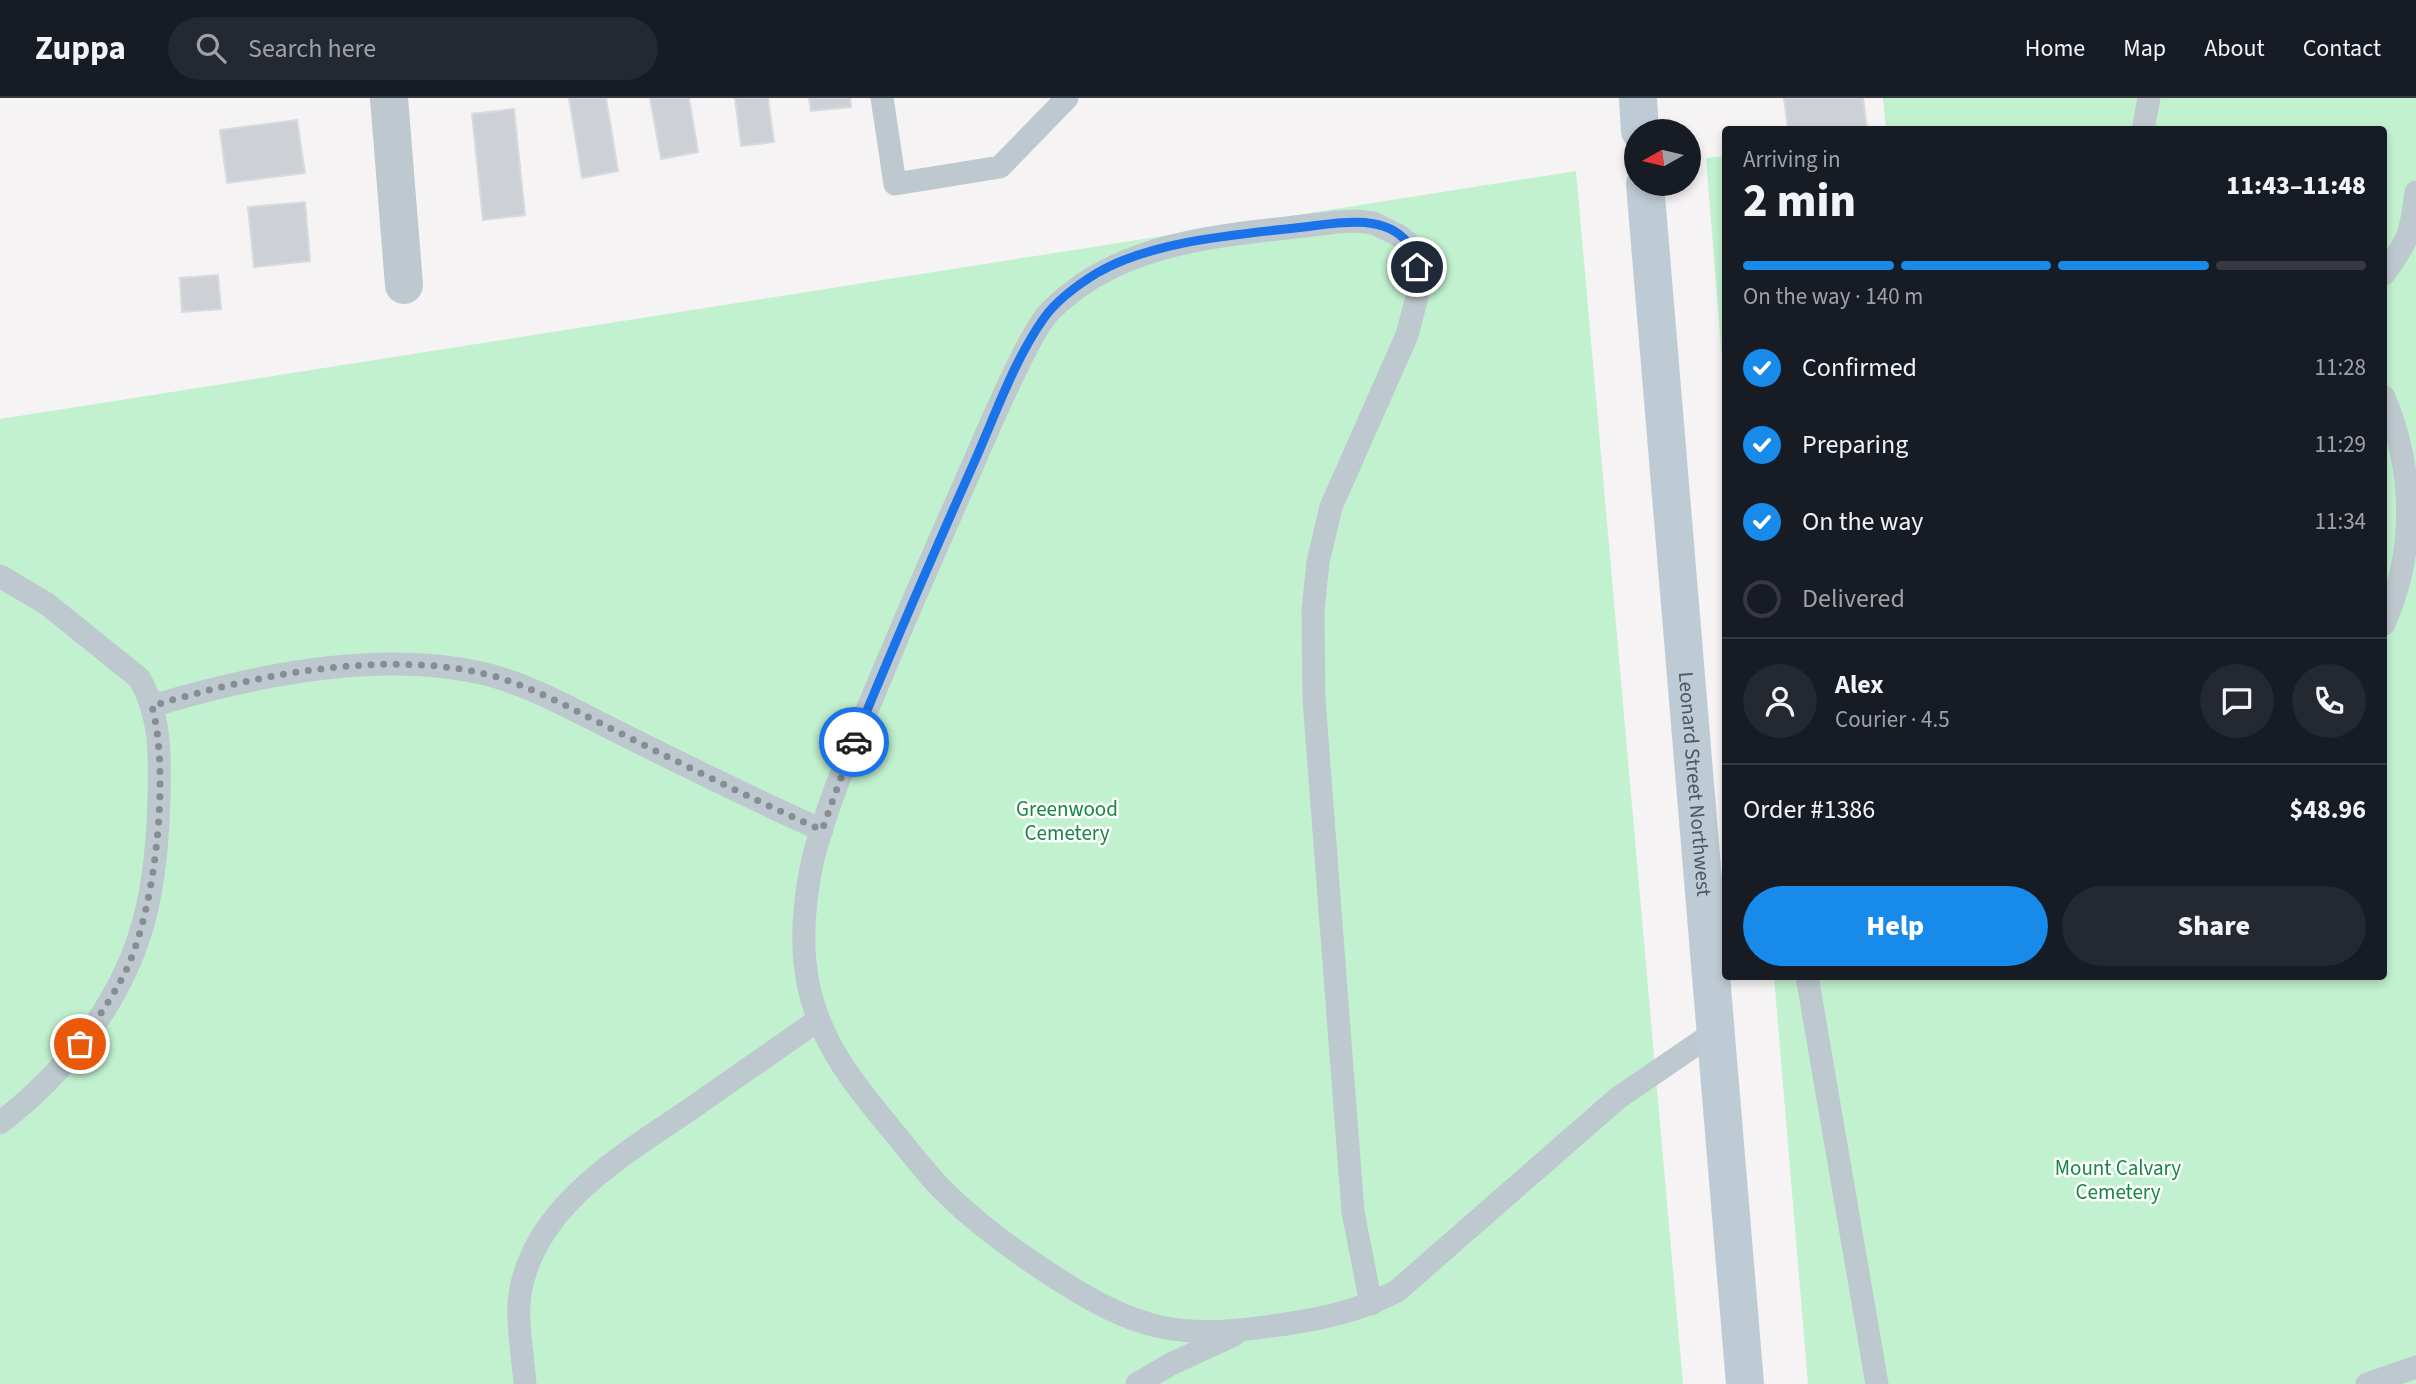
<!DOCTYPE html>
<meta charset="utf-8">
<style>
:root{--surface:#171b24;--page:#242831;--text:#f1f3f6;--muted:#9ea1a6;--line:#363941;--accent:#188aea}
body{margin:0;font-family:"Source Sans 3",sans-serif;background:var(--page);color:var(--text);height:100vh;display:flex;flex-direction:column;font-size:26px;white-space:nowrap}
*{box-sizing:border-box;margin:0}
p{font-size:23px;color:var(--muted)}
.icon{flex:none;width:38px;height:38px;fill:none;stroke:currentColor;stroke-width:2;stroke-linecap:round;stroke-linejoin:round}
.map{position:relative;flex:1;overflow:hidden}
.drawer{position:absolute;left:1722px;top:28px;width:665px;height:854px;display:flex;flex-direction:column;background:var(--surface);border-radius:7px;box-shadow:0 4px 10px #0003}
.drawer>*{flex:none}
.needle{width:46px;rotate:262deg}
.tools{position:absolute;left:1624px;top:21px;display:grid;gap:14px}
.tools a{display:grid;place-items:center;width:77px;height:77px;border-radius:50%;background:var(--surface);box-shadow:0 4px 10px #0003;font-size:35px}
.pin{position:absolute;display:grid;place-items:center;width:60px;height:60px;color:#fff;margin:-30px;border:4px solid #fff;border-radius:50%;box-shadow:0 2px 7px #0007}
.courier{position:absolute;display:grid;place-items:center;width:70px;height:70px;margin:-35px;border:5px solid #1a73e8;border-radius:50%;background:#fff;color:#222;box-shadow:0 2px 9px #0007}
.headline em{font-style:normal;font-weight:800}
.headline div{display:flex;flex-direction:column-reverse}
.headline{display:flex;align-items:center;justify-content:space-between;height:119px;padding:0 21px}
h1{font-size:46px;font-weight:800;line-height:52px}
.bar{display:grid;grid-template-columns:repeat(4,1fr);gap:10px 7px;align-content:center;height:84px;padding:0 21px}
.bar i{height:9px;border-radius:5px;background:var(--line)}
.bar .active{background:var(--accent)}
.bar p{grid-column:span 4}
.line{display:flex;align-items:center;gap:18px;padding:0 21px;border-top:2px solid var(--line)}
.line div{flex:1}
.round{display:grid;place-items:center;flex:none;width:74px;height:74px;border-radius:37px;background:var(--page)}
ol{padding:0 21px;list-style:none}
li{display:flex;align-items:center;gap:21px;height:77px}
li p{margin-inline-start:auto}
li .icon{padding:7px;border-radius:50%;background:var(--accent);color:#fff;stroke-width:4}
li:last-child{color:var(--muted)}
li i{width:38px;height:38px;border:4px solid var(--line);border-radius:50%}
.primary-button{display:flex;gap:14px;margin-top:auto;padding:14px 21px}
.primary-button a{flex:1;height:80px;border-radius:42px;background:var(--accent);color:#fff;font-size:28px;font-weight:800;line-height:80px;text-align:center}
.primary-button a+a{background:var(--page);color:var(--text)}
header{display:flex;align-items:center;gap:42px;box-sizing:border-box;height:98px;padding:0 35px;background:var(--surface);border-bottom:2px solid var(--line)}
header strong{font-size:33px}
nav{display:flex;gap:38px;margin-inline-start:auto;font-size:24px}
.search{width:490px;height:63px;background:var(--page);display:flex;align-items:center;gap:18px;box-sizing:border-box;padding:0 24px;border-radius:38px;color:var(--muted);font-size:26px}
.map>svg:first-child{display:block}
.green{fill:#c2f1cf}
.building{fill:#cdd0d5;stroke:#d7dade;stroke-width:2}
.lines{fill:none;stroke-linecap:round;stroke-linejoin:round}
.lane{stroke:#bec9cf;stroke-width:23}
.street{stroke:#bec9cf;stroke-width:38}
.secondary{stroke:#bfcbd4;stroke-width:38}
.done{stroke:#868e94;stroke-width:7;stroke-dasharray:0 12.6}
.route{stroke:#1a73e8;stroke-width:9}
.labels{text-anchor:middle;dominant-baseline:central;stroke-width:5;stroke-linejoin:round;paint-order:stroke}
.street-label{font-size:21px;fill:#4a5861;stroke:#fff}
.park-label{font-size:21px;fill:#168742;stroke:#fff}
</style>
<header>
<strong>Zuppa</strong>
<div class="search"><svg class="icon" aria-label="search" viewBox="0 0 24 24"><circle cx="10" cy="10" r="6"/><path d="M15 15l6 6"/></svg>Search here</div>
<nav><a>Home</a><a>Map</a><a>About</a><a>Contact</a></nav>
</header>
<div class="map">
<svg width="2416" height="1286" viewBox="0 0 2416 1286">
<rect width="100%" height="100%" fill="#f5f3f3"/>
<!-- green -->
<path class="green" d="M1883,0H2416V1286H1808L1774,879L2384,878V32L1886,31Z
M1725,58H1726L1725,299L1706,60Z
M1576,73L1683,1286H0V321Z"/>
<!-- building -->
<path class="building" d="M569,0H606L618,73L582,80Z
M650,0H689L698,54L661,61Z
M735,0H768L774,44L741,48Z
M809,0H850L851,9L811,13Z
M1784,0H1863L1867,30L1788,32Z
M514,11L525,117L483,122L472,16Z
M297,22L305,75L227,85L220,32Z
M305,104L310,163L254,169L248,109Z
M218,177L221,211L182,214L180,180Z"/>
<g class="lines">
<!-- lane -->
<path class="lane" d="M882,0L895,86L1000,69L1067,0
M2143,32L2149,0
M2384,176C2409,142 2411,135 2416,94
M2384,299C2415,373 2416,454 2384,526
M0,478L47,506L139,580C161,617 160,657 159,699C158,743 154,793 140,836C116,912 62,977 0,1025
M152,608C251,578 378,552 481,575C530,586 577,614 622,636C688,669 754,702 822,732
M1807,878L1877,1286
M1371,1206L1353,1114L1314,602L1313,513L1318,464L1331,409L1407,237L1417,199L1419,183L1412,154L1407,144L1398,137L1373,125L1356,123L1337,124C1249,136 1145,137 1072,194C1063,201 1053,209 1046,218C1035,232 1027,249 1019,265C999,305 982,346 964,387C931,461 899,535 868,610C848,659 826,709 813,761C804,802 800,844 808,885C820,947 858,991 897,1038C910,1054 923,1071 937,1086C972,1123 1014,1153 1056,1180C1089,1201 1123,1221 1161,1229C1203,1238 1245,1232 1286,1226C1326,1220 1361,1212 1397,1193L1618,1000L1716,933
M525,1286C523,1257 516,1224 520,1196C534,1107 625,1056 692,1010C734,981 776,951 818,922
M1137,1286L1171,1266L1234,1237
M2367,1286L2416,1269"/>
<!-- street -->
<path class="street" d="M389,0L404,187"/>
<!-- secondary -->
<g class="secondary">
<path d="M1638,0L1640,33"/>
<path id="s1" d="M1645,86L1745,1286"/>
</g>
</g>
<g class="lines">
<!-- done -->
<path class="done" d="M80,946C97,921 115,896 128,868C156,805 170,675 152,608C250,578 379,552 481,575C530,586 577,614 622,636C688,669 754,702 822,732L854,644"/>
<!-- route -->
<path class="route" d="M854,644C892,551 932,459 973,367C995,318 1013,264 1044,220C1057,202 1079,186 1097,175C1155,141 1246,136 1312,128C1342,124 1385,117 1407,144C1412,151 1414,160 1417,169"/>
</g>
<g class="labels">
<!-- street labels -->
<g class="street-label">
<text stroke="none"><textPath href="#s1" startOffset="602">Leonard Street Northwest</textPath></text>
</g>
<!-- park labels -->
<g class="park-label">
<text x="1067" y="711">Greenwood<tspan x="1067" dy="24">Cemetery</tspan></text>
<text x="2118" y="1070">Mount Calvary<tspan x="2118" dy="24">Cemetery</tspan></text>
</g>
</g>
</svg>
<div class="tools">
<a><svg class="needle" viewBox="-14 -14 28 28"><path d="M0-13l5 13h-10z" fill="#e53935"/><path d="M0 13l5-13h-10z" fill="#9ea1a6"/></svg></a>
</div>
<div class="pin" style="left:80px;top:946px;background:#ea580c"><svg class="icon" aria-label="bag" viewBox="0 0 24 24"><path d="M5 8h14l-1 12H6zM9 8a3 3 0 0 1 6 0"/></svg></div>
<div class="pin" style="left:1417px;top:169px;background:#1f2937"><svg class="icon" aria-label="home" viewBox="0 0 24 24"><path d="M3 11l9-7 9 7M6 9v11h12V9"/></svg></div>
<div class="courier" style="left:854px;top:644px"><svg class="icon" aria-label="car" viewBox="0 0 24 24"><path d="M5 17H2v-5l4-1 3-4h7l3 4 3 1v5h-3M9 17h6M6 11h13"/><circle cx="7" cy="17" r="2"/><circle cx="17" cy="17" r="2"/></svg></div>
<section class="drawer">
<div class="headline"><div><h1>2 min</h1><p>Arriving in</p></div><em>11:43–11:48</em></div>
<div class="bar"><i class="active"></i><i class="active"></i><i class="active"></i><i></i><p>On the way · 140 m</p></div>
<ol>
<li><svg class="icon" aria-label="check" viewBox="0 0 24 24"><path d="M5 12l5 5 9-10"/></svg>Confirmed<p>11:28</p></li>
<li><svg class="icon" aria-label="check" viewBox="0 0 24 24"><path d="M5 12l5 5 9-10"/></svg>Preparing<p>11:29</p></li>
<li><svg class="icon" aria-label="check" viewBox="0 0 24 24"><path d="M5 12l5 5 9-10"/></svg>On the way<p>11:34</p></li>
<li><i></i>Delivered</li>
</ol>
<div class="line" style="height:126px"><a class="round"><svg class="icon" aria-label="person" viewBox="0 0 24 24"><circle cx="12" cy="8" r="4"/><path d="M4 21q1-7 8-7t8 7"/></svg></a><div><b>Alex</b><p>Courier · 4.5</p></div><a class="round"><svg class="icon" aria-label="chat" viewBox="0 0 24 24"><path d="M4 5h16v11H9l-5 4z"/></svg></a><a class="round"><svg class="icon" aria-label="phone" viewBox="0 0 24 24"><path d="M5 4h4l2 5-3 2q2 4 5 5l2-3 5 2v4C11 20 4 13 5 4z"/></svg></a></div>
<div class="line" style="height:91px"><div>Order #1386</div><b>$48.96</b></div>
<div class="primary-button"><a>Help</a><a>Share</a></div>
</section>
</div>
